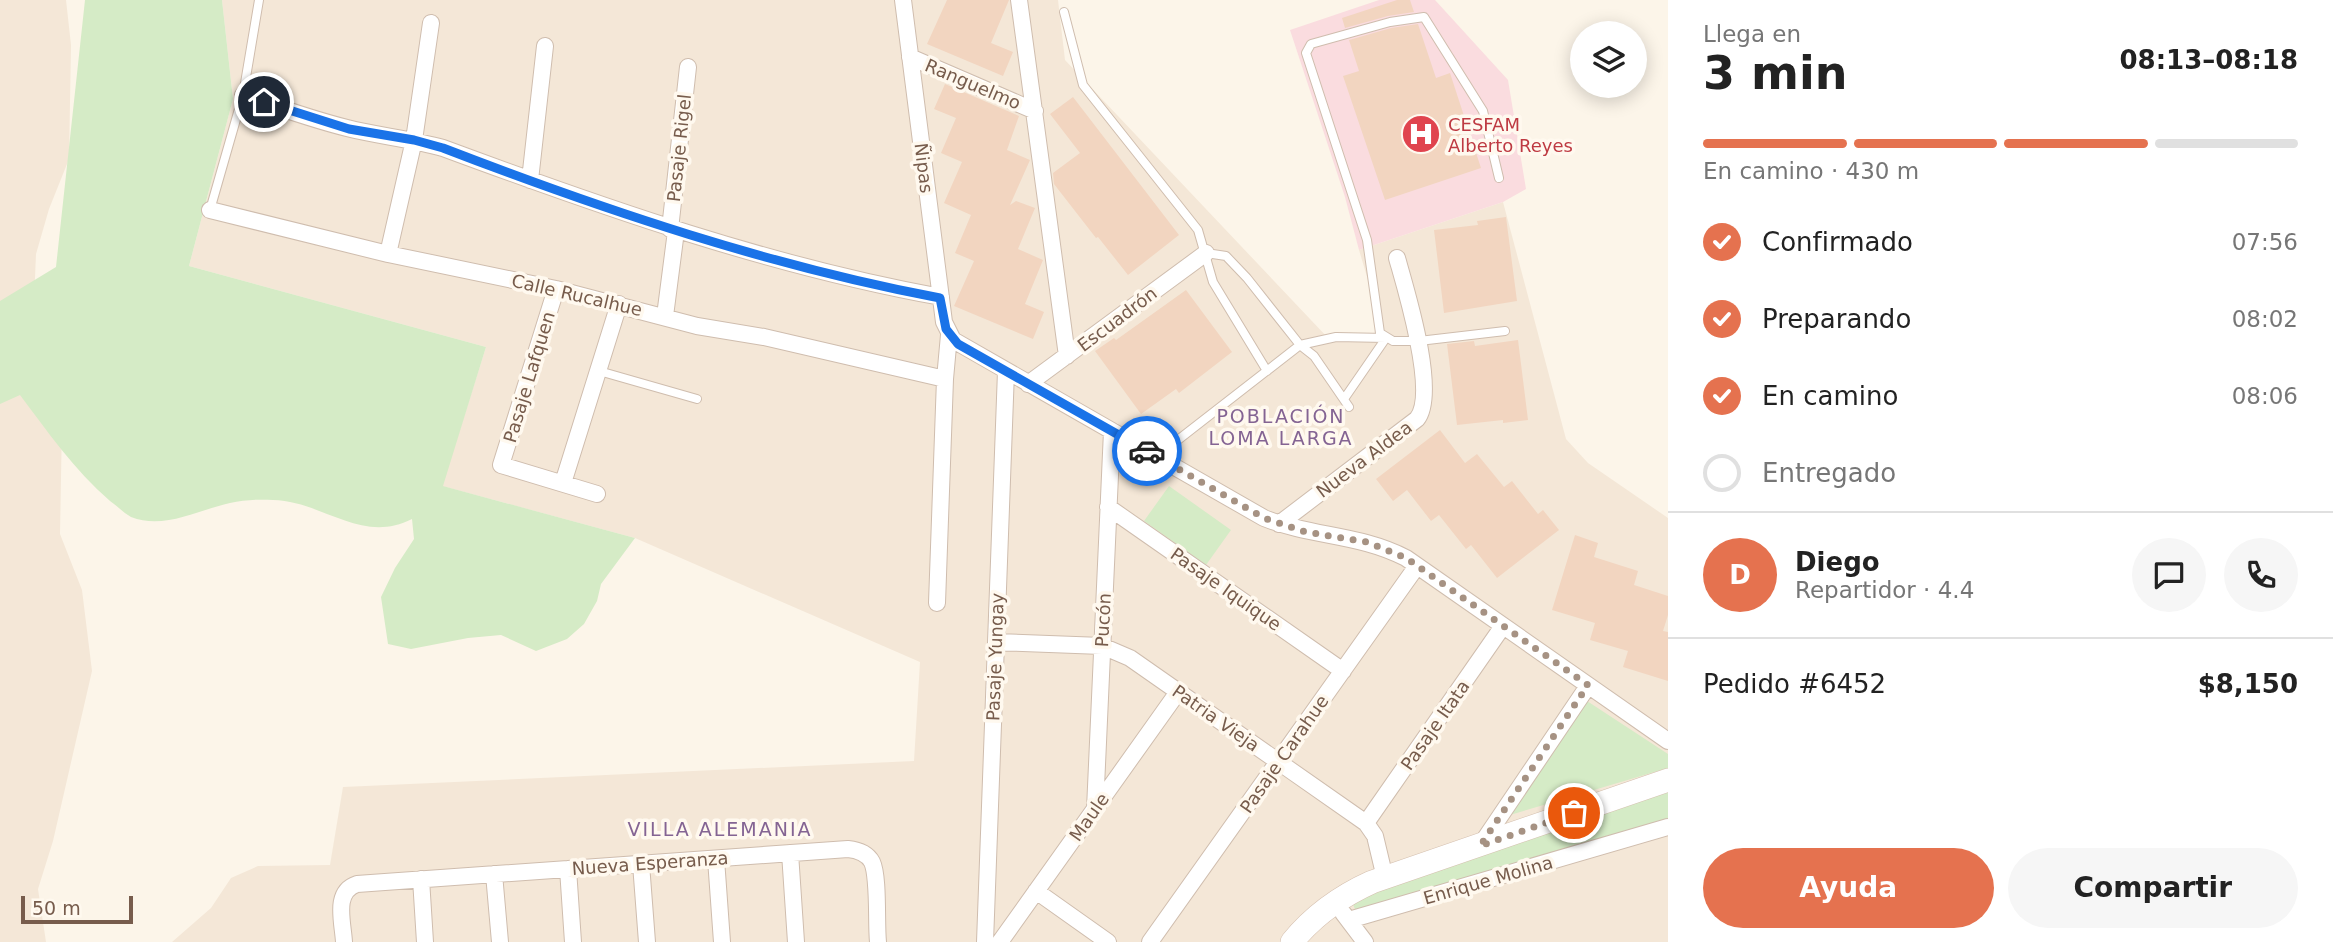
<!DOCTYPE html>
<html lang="es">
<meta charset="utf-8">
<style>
:root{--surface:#fff;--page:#f6f6f6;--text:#222;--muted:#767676;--line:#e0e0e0;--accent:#e5724f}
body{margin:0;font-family:"DejaVu Sans",sans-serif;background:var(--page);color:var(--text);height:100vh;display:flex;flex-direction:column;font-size:26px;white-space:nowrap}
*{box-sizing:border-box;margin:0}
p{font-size:23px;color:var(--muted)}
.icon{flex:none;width:38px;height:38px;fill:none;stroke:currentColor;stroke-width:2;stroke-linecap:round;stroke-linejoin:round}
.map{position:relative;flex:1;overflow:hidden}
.side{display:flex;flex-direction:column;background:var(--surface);width:665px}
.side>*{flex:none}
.fabs{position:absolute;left:1570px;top:21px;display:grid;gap:14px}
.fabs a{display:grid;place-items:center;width:77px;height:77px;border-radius:50%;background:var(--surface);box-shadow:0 4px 18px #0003;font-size:35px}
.scale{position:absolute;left:21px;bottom:18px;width:112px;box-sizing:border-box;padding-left:7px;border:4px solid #775c4c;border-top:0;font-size:19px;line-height:24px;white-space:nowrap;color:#775c4c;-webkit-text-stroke:5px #fff9ef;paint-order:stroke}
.pin{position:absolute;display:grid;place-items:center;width:60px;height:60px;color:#fff;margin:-30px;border:4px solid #fff;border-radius:50%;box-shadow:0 2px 7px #0007}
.courier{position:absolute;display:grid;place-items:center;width:70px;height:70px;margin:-35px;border:5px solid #1a73e8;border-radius:50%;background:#fff;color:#222;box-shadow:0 2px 9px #0007}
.head em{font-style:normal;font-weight:800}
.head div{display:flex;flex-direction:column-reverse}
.head{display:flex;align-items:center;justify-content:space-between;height:119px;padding:0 35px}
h1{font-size:46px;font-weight:800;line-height:52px}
.bar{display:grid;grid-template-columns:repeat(4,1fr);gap:10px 7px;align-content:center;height:84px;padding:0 35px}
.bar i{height:9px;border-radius:5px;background:var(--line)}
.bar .on{background:var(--accent)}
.bar p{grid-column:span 4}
.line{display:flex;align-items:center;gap:18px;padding:0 35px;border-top:2px solid var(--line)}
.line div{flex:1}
.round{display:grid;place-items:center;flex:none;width:74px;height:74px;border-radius:37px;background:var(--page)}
ol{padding:0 35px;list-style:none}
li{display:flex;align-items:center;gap:21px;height:77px}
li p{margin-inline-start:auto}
li .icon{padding:7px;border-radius:50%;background:var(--accent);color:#fff;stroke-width:4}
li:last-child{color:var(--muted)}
li i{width:38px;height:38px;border:4px solid var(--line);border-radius:50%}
.button{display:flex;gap:14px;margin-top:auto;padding:14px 35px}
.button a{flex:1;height:80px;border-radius:42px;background:var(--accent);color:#fff;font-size:28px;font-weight:800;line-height:80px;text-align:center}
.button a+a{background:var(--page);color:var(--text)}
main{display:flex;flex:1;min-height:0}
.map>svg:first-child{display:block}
.residential{fill:#f4e7d7}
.medical{fill:#fadcdf}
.green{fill:#d5ebc6}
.building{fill:#f2d5c0}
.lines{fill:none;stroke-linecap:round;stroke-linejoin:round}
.lane-casing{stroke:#cfbdae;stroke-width:10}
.street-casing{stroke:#cfbdae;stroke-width:18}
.secondary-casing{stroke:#d4bfae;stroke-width:24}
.lane{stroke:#fff;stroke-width:8}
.street{stroke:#fff;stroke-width:16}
.secondary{stroke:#fff;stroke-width:23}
.done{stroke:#a69283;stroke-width:7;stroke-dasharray:0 12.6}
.route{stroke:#1a73e8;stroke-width:9}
.labels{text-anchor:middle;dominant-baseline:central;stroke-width:7;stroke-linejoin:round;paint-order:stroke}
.street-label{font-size:18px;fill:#775c4c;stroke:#fff9ef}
.health-label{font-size:18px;fill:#be3a42;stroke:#fff9ef;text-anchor:start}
.neighbourhood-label{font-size:19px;letter-spacing:2px;fill:#846493;stroke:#fff9ef}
</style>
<main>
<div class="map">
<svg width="1668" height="942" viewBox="0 0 1668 942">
<rect width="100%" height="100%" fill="#fcf5e9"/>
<!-- residential -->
<path class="residential" d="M0,0H66L71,45L69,159L49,209L36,254L34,301L62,422L60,534L82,590L92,671L53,841L38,889L46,942H0Z
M222,0H1058L1065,60L1328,338L1386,340L1359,250L1503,202L1566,439L1588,463L1668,518V942H172L211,908L231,878L258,866L330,865L343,787L914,761L920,662L635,538L442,486L486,347L189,266L233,99Z"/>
<!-- medical -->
<path class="medical" d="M1379,0H1435L1508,80L1526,189L1503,202L1359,250L1345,197L1290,30Z"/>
<!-- green -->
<path class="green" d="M85,0H222L233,99L189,266L486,347L443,486L635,538L601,584L597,601L584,624L567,639L536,651L501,635L468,638L411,649L388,644L381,597L395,568L414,539L412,519C361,545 323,501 273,500C259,499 244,500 230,503C198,510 164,530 131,517C124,513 117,506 110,501C74,470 48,432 20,395L0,404V301L56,267Z
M1169,486L1231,530L1206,565L1144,521Z
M1587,701L1668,754V768L1510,815Z
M1668,792V823L1357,914L1352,902L1360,896Z"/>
<!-- building -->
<path class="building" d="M947,0H1009L991,43L1013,52L1003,76L927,44Z
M1397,0H1410L1414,12L1388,16L1345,28L1342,18Z
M1418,24L1436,78L1450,73L1481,168L1385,200L1343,76L1359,71L1349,40L1391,28Z
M945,84L1019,116L1007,150L1030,160L1010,205L1016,201L1035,208L1018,249L1043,260L1025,304L1044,312L1033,339L954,306L974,261L955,253L971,215L944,203L962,162L941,153L956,118L934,109Z
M1073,97L1179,235L1128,275L1098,237L1096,238L1054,184L1053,173L1080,153L1050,114Z
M1506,217L1517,301L1444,313L1434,230L1478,225L1477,221Z
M1186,290L1232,352L1179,393L1176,389L1141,414L1095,351L1114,338L1116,340Z
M1518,340L1528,420L1503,423V420L1457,425L1447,344L1474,341L1475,346Z
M1440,430L1465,463L1477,454L1504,487L1512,481L1538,514L1543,510L1559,530L1497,578L1471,545L1466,549L1439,515L1431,521L1407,490L1393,501L1376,479Z
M1575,535L1598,543L1594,557L1638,571L1634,585L1668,596V615L1663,631L1668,632V681L1623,667L1628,651L1590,640L1595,623L1552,610Z"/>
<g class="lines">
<!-- lane casing -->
<g class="lane-casing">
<path id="lane" d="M1064,12L1083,85L1198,230L1213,282L1267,371
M1499,178L1483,111L1424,17L1390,22L1311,44L1306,53L1367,240L1380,333L1393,341H1419L1505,331
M210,210L243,95L259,0
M1206,253L1226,256L1247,278L1300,345L1336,337L1386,338
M599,371L697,399
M1344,399L1386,338
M1156,457L1300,345L1314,356L1349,407"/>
</g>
<!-- street casing -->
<g class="street-casing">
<path id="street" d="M903,0L944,322L953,340L1264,518C1312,537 1360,534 1406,558L1668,741
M1019,0L1067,356
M910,57L1035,111
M243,95C277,107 311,119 347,128C379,136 411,139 443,148C605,208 770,266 941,297
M530,180L545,46
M210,210L388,254L556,289L697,326L764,337L945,379
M670,229L688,67
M388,254L414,140L431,23
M556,289L501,465L597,494
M665,316L676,231
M1028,384L1206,253
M563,483L619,304
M1108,507L1343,671
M1279,524L1417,419C1438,393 1406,290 1397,258
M937,603L945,379L949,335
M996,642L1102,646L1130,658L1366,823L1375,836L1385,878
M1095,809L1112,431
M1366,823L1503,626
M1480,846L1588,686
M790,853L796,942
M716,859L722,942
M641,864L647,942
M568,869L573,942
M494,874L500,942
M421,879L425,942
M1036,891L1108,942
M1343,913L1365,942
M1349,920L1668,827
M344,942C343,922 333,892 357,884L848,849C858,850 867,853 872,862C879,877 876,923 878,942
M985,942L1006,371
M1000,942L1178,692
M1150,942L1417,566"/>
</g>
<!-- secondary casing -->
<g class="secondary-casing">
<path id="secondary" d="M1292,942C1314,915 1341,896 1372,882L1668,780"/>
</g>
<!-- lane -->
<use href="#lane" class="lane"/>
<!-- street -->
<use href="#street" class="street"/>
<!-- secondary -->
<use href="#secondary" class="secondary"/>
</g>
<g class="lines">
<!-- done -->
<path class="done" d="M1147,451L1264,518L1306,532L1367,542L1406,558L1588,685L1480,846L1574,813"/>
<!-- route -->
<path class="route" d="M264,102L349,129L414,140L443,148C604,210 770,266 940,298L946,329L958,344L1147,451"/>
</g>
<!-- icons -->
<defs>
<g id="hospital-disc" transform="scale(2.0125)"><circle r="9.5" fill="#e0444e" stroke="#fff9ef"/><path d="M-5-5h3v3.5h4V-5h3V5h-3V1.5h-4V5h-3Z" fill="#fff"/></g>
</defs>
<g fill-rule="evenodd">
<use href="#hospital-disc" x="1421" y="134"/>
</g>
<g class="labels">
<!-- street labels -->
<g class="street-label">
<text transform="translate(973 84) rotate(23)">Ranguelmo</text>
<text transform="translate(679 148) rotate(-84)">Pasaje Rigel</text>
<text transform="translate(924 168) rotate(83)">Ñipas</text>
<text transform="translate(577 295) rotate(13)">Calle Rucalhue</text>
<text transform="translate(1117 319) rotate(-37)">Escuadrón</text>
<text transform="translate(529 377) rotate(-73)">Pasaje Lafquen</text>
<text transform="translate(1364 459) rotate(-37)">Nueva Aldea</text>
<text transform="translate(1226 589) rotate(35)">Pasaje Iquique</text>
<text transform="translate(1103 620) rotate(-87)">Pucón</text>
<text transform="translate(995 657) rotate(-88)">Pasaje Yungay</text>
<text transform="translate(1216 718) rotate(35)">Patria Vieja</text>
<text transform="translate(1435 725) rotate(-55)">Pasaje Itata</text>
<text transform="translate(1284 754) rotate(-55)">Pasaje Carahue</text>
<text transform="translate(1089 817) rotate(-55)">Maule</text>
<text transform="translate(650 863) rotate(-4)">Nueva Esperanza</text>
<text transform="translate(1488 880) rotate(-16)">Enrique Molina</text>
</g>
<!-- health labels -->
<g class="health-label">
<text x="1448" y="124">CESFAM<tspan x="1448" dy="21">Alberto Reyes</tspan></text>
</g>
<!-- neighbourhood labels -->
<g class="neighbourhood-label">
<text x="1281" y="416">POBLACIÓN<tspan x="1281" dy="22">LOMA LARGA</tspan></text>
<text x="720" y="829">VILLA ALEMANIA</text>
</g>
</g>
</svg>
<div class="fabs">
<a><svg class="icon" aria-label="layers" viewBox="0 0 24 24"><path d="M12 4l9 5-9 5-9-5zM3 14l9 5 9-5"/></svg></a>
</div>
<div class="scale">50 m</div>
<div class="pin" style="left:1574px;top:813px;background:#ea580c"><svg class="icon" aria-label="bag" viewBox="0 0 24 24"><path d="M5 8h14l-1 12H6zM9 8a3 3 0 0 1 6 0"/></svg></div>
<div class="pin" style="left:264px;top:102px;background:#1f2937"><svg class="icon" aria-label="home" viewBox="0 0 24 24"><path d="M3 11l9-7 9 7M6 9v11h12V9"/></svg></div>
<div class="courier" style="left:1147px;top:451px"><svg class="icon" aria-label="car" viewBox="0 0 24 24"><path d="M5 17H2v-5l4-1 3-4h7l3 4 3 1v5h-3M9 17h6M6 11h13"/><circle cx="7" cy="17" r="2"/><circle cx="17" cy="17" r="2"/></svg></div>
</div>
<section class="side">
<div class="head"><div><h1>3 min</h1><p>Llega en</p></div><em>08:13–08:18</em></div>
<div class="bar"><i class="on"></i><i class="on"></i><i class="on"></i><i></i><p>En camino · 430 m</p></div>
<ol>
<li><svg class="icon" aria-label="check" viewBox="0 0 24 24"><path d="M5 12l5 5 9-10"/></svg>Confirmado<p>07:56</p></li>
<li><svg class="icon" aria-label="check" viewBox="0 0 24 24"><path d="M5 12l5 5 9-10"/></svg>Preparando<p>08:02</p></li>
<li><svg class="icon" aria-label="check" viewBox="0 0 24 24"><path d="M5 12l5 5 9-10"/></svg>En camino<p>08:06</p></li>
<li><i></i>Entregado</li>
</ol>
<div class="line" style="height:126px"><b class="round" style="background:var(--accent);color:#fff">D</b><div><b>Diego</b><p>Repartidor · 4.4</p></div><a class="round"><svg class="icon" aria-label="chat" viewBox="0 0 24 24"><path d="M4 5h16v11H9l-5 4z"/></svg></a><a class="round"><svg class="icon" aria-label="phone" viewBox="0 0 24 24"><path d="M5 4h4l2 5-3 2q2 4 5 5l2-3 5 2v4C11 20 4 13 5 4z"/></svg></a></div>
<div class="line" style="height:91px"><div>Pedido #6452</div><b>$8,150</b></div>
<div class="button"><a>Ayuda</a><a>Compartir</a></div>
</section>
</main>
